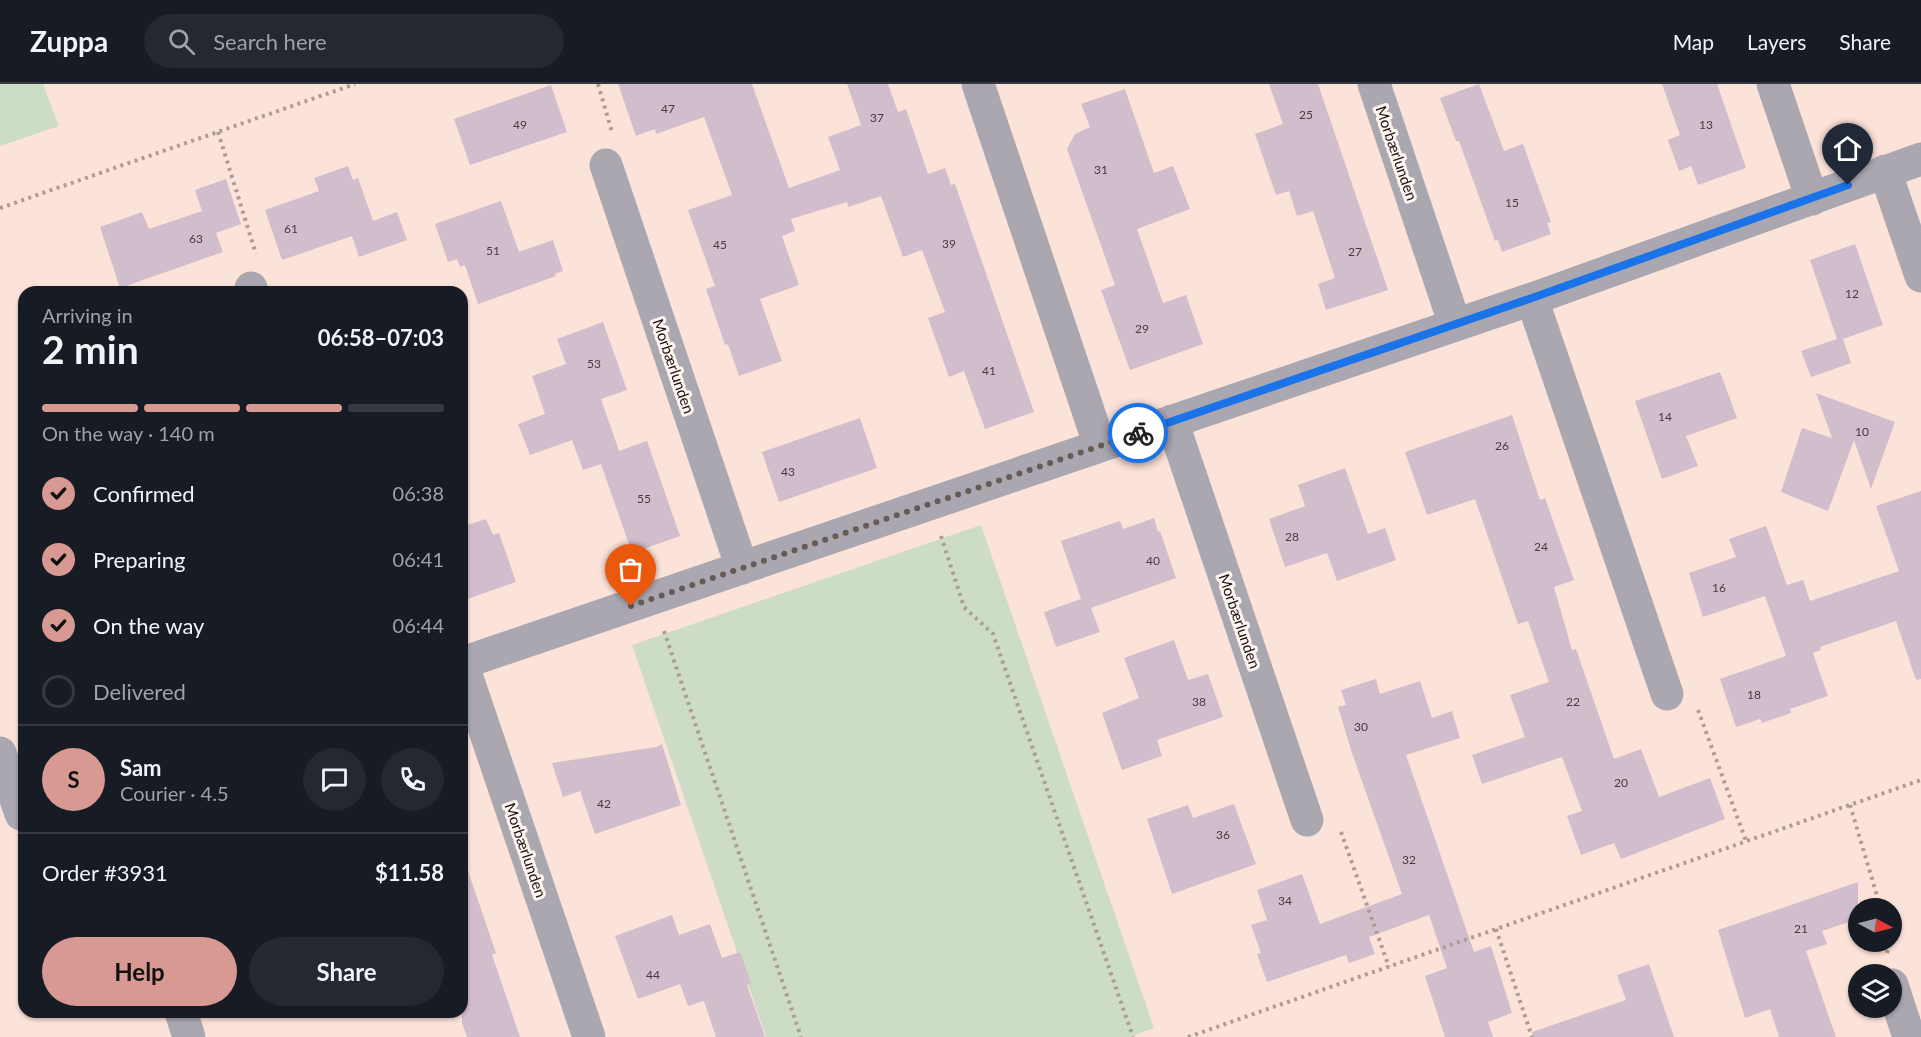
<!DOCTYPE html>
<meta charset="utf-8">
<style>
:root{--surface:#171b24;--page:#242831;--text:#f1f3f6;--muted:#9ea1a6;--line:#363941;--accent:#d79991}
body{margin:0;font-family:Lato,sans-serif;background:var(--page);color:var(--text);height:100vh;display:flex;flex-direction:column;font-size:22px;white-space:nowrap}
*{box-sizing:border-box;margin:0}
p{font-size:20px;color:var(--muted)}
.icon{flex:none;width:33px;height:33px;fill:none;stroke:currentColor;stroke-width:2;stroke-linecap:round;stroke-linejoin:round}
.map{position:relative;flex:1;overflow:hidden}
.sheet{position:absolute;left:18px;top:202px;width:450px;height:732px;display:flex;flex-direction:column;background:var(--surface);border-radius:18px;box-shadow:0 2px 4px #0004}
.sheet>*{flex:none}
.needle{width:39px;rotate:97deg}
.buttons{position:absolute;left:1848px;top:814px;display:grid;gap:12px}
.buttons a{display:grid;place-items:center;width:54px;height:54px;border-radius:50%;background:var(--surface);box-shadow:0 2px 4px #0004;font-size:30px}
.pin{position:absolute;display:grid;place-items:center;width:51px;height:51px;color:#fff;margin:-62px -26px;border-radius:50% 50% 50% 0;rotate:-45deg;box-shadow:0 0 6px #0007}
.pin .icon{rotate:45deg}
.courier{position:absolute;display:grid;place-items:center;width:60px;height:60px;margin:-30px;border:4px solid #1a73e8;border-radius:50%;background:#fff;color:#222;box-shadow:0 2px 8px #0007}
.head em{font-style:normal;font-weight:700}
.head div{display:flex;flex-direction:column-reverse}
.head{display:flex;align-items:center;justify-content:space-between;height:102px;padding:0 24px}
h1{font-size:39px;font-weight:700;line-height:45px}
.bar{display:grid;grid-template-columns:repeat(4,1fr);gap:9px 6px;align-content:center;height:72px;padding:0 24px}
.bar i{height:8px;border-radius:4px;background:var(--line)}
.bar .selected{background:var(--accent)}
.bar p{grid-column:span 4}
.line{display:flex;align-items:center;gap:15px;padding:0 24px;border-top:2px solid var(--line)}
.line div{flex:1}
.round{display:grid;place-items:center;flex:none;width:63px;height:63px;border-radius:32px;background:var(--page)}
ol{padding:0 24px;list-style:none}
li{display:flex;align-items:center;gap:18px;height:66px}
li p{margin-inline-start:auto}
li .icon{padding:6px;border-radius:50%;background:var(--accent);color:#111;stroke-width:4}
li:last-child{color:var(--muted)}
li i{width:33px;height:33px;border:3px solid var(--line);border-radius:50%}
.action{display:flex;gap:12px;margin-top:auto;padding:12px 24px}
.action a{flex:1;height:69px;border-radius:36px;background:var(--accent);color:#111;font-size:24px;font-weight:700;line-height:69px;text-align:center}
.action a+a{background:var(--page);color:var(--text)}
header{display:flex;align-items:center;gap:36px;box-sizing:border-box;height:84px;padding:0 30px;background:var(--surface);border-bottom:2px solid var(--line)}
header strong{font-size:28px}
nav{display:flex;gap:33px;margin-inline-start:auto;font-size:21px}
.search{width:420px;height:54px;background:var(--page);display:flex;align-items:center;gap:15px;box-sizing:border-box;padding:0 21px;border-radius:33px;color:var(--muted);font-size:22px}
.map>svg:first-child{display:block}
.green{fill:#cddcc6}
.building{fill:#d2bdcc}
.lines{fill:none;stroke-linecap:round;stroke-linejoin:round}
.path{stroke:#ae9b94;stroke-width:4;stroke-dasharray:3 4.5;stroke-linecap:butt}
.minor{stroke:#aba7b0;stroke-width:33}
.done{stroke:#685a55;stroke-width:6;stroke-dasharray:0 10.8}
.route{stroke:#1a73e8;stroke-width:8}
.labels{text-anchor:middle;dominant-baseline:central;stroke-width:6;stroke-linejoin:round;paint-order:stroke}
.number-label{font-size:12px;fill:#463b3d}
.street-label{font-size:15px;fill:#18100d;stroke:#fef4f0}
</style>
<header>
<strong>Zuppa</strong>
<div class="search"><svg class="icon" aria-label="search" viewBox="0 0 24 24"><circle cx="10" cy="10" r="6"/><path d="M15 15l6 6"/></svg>Search here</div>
<nav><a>Map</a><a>Layers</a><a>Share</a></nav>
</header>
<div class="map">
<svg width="1921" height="953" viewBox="0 0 1921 953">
<rect width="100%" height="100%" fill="#fce3da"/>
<!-- green -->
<path class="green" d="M0,0H43L59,42L0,62Z
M981,441L1154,944L1129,953H766L632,561Z"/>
<!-- building -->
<path class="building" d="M618,0H752L789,104L840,86L828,53L861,41L847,0H888L898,28L906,25L928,90L945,84L951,101L955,100L1034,328L985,345L964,287L949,293L928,234L945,228L922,166L903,173L881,112L848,123L847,118L791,135L795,147L782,152L799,201L760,215L782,277L739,292L728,260L725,261L706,205L715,202L688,126L732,111L704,33L656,50L655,45L636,52Z
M1269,0H1318L1388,206L1326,226L1318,200L1335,194L1313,127L1297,132L1289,107L1276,111L1255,50L1283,40Z
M1479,0L1504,67L1523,60L1551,138L1547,139L1551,150L1502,168L1498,156L1495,157L1459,57H1456L1440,14Z
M1662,0H1717L1746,84L1698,101L1691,82L1679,87L1668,56L1680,51Z
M551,1L567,48L470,81L454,35Z
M1125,5L1154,89L1173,82L1190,125L1137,145L1163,219L1186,211L1203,260L1130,286L1101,206L1115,201L1067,65L1075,50L1090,43L1081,20Z
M348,82L353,96L358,94L373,137L397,128L407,156L359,173L352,152L282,176L265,126L319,107L314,94Z
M226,95L241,140L216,149L223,168L120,204L100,143L142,128L149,145L202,127L195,106Z
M501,117L519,168L553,156L563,187L555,190L556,192L478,220L465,181L460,183L457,175L448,178L435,140Z
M1855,160L1883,241L1843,255L1851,279L1811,293L1801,267L1837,255L1810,176Z
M603,238L627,306L601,315L619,367L647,357L680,452L632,469L601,380L583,386L572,356L530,371L518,340L545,330L532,292L566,280L557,255Z
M1720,288L1737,334L1686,352L1698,382L1662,395L1635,317Z
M1816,309L1895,338L1871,405L1854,356L1828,427L1781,408L1802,344L1832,354Z
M1512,331L1540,416L1545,414L1574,496L1554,503L1572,566L1576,565L1614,675L1641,665L1659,713L1710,694L1725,735L1621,775L1614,759L1581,771L1567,732L1582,727L1562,673L1482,700L1472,671L1525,653L1510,611L1549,598L1528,537L1518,540L1475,415L1427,431L1405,368Z
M860,334L877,384L779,418L762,368Z
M1345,384L1368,450L1385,444L1396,476L1337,497L1327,469L1285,483L1269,435L1305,422L1298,401Z
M1921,407V595L1916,596L1896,537L1820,563L1821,566L1813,569L1828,612L1790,625L1791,629L1762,639L1760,635L1736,643L1720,595L1786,572L1765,512L1703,533L1689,489L1736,473L1729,455L1766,442L1787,501L1803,496L1810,517L1899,487L1876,422Z
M1154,434L1158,448L1160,447L1176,494L1091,524L1100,548L1056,563L1044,528L1081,515L1061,457L1120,437L1123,445Z
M486,435L493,451L499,449L516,498L462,517V443Z
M1174,556L1188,596L1208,590L1223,633L1157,656L1162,672L1122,686L1102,629L1139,614L1124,574Z
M1376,595L1380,610L1420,597L1432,634L1452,627L1460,654L1406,671L1474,868L1491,862L1512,929L1488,938L1493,953H1445L1425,892L1447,884L1429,831L1369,853L1375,870L1349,879L1346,871L1267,898L1257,870L1261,869L1251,841L1267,836L1257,806L1302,790L1320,840L1402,810L1352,669L1338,623L1346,621L1341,606Z
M662,660L681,721L595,750L580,707L563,713L552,679L656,663Z
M1234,720L1256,780L1172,810L1147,735L1188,721L1193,734Z
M467,784L496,869L492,871L520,953H467L462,939V785Z
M1858,798V835L1822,847L1827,860L1806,867L1836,953H1779L1770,925L1745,934L1718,846Z
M672,831L679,851L710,840L722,874L740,868L751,899L747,901L765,953H716L704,917L688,922L680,900L638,915L615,852Z
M1649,880L1674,953H1533L1532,948L1626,916L1617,891Z"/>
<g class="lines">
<!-- path -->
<path class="path" d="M598,0L612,48
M218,48L256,170
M0,124L355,0
M941,452L964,523L993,550L1133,953
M664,547L801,953
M1698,626L1746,757
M1850,721L1881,825
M1341,748L1389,883
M1496,845L1532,953
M1887,869L1890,858
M1188,953L1921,696"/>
<!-- minor -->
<path class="minor" d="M978,0L1100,362
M1374,0L1455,241
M1773,0L1812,115
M606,81L742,484
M1885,87L1921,192
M251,204L252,208
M1532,215L1667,610
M1172,337L1307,736
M0,669L21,730
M1892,901L1909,953
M181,928L189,953
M589,953L462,579L1532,215L1921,75"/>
</g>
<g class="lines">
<!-- done -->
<path class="done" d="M631,522L1138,349"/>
<!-- route -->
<path class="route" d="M1138,349L1532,214L1848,101"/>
</g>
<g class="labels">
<!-- number labels -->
<g class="number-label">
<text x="668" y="24">47</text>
<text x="1306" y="30">25</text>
<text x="877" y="33">37</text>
<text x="520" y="40">49</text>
<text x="1706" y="40">13</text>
<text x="1101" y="85">31</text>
<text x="1512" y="118">15</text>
<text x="291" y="144">61</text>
<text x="196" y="154">63</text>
<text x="949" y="159">39</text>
<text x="720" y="160">45</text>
<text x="493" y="166">51</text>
<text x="1355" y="167">27</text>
<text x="1852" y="209">12</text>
<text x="1142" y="244">29</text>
<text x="594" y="279">53</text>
<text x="989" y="286">41</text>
<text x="1665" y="332">14</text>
<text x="1862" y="347">10</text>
<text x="1502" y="361">26</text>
<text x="788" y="387">43</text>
<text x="644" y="414">55</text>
<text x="1292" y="452">28</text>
<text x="1541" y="462">24</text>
<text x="1153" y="476">40</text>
<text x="1719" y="503">16</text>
<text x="1754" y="610">18</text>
<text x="1199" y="617">38</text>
<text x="1573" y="617">22</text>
<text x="1361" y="642">30</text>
<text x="1621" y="698">20</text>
<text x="604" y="719">42</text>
<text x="1223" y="750">36</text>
<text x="1409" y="775">32</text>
<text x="1285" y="816">34</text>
<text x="1801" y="844">21</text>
<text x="653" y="890">44</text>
</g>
<!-- street labels -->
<g class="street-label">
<text transform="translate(1397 69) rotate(71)">Morbærlunden</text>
<text transform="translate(674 282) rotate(71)">Morbærlunden</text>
<text transform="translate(1240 537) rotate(71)">Morbærlunden</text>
<text transform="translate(526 766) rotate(71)">Morbærlunden</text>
</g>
</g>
</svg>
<div class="buttons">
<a><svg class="needle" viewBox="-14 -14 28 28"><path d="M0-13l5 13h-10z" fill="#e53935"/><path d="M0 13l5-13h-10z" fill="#9ea1a6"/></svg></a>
<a><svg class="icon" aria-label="layers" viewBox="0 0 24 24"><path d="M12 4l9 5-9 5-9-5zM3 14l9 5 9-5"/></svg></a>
</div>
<div class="pin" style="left:631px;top:522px;background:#ea580c"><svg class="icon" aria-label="bag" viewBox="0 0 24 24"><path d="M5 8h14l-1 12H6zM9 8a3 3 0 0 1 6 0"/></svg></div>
<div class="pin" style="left:1848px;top:101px;background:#1f2937"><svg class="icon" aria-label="home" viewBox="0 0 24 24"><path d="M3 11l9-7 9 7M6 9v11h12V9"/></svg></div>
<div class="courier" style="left:1138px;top:349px"><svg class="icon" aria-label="bike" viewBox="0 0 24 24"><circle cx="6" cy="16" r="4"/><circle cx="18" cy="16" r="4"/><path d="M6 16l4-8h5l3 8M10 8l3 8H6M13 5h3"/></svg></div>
<section class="sheet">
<div class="head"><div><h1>2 min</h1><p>Arriving in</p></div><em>06:58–07:03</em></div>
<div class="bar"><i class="selected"></i><i class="selected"></i><i class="selected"></i><i></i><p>On the way · 140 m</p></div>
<ol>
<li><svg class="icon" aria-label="check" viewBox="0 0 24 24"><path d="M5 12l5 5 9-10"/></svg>Confirmed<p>06:38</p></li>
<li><svg class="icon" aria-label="check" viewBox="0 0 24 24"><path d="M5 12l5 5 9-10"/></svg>Preparing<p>06:41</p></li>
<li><svg class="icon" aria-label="check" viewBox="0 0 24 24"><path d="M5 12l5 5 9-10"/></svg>On the way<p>06:44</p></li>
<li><i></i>Delivered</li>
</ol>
<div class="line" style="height:108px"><b class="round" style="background:var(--accent);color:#111">S</b><div><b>Sam</b><p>Courier · 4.5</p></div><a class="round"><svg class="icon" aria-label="chat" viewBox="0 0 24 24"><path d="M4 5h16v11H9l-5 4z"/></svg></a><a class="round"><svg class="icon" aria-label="phone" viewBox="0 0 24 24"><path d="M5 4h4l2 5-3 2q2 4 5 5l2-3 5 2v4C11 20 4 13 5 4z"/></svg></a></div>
<div class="line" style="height:78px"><div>Order #3931</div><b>$11.58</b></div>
<div class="action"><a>Help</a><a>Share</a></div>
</section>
</div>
